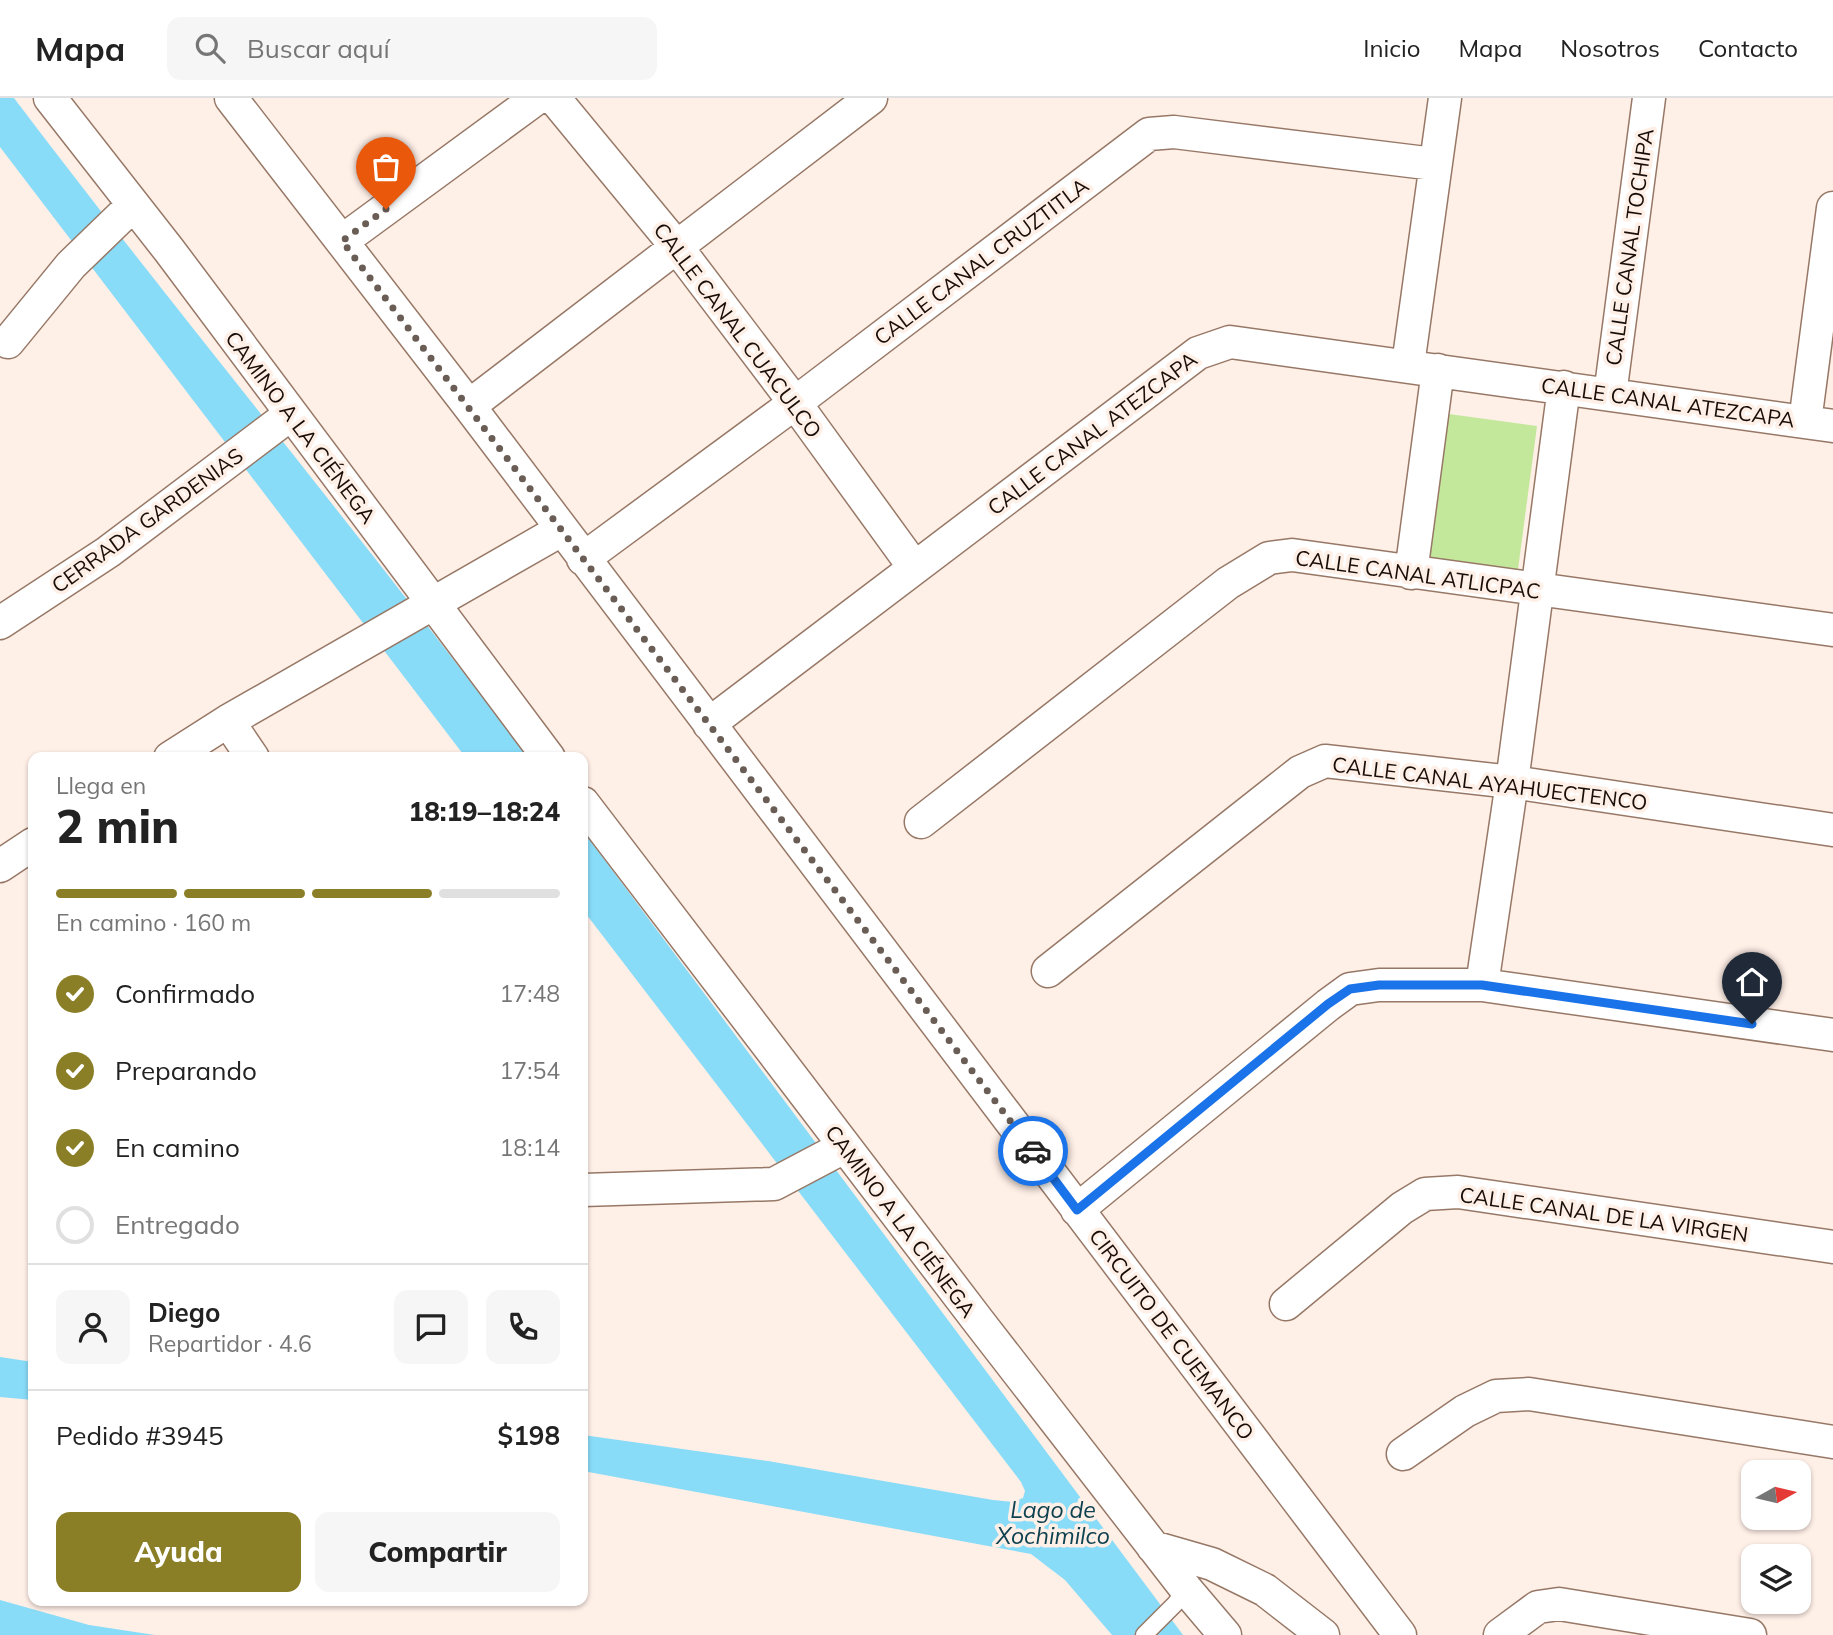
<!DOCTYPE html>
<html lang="es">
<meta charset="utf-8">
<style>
:root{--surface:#fff;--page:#f6f6f6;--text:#222;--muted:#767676;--line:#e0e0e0;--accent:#8a7f26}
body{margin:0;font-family:Mulish,sans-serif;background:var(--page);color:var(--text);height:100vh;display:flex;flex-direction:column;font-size:26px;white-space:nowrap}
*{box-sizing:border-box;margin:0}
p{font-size:23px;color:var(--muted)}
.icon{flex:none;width:38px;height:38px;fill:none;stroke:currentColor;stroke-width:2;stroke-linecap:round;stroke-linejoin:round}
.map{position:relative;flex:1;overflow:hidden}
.details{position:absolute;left:28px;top:654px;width:560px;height:854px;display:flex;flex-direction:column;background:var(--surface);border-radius:14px;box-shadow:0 2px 5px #0004}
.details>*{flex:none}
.needle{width:46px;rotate:82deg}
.tools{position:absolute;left:1741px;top:1362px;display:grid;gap:14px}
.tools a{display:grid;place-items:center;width:70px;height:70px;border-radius:14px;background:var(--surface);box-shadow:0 2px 5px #0004;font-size:35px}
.pin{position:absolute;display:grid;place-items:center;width:60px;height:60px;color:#fff;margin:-72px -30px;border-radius:50% 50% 50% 0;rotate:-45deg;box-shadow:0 0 7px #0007}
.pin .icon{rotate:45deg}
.courier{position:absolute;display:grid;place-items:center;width:70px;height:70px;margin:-35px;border:5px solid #1a73e8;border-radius:50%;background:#fff;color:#222;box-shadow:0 2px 9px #0007}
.summary em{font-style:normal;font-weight:800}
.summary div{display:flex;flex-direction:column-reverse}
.summary{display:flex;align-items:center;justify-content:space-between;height:119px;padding:0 28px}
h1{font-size:46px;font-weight:800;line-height:52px}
.bar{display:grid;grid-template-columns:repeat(4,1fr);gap:10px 7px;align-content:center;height:84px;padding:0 28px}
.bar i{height:9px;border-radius:5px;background:var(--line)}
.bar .on{background:var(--accent)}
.bar p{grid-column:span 4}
.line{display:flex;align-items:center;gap:18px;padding:0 28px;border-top:2px solid var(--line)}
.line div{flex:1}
.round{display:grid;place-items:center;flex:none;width:74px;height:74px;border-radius:14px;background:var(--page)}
ol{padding:0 28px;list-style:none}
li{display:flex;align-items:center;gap:21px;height:77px}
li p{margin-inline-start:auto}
li .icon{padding:7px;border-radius:50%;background:var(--accent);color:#fff;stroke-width:4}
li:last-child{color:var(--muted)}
li i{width:38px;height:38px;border:4px solid var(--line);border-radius:50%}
.primary-button{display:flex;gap:14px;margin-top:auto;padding:14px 28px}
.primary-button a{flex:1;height:80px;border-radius:14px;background:var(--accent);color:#fff;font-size:28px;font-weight:800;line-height:80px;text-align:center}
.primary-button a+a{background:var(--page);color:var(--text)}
header{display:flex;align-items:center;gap:42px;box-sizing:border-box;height:98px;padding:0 35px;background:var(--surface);border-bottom:2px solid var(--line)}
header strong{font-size:33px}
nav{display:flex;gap:38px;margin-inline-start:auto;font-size:24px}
.search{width:490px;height:63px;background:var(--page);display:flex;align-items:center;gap:18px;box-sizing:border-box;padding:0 24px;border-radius:14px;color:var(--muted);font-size:26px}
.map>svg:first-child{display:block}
.green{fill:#c3e89c}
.water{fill:#88dcf8}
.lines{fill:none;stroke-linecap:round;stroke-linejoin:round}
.lane-casing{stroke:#977866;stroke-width:19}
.street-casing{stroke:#977866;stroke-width:35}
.lane{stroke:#fff;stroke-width:16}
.street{stroke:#fff;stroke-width:32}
.done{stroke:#695d55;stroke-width:7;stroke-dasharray:0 12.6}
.route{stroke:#1a73e8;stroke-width:9}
.labels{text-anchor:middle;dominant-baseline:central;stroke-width:7;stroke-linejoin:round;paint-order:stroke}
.street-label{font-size:21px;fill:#190e07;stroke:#feefe7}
.water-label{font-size:23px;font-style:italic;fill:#0e4250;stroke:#feefe7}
</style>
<header>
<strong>Mapa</strong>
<div class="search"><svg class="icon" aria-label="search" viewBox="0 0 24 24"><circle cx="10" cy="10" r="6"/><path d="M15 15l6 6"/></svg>Buscar aquí</div>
<nav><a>Inicio</a><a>Mapa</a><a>Nosotros</a><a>Contacto</a></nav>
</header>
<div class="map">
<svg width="1833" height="1537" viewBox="0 0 1833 1537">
<rect width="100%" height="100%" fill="#feefe7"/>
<!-- green -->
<path class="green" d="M1449,316L1537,328L1515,494L1427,483Z"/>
<!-- water -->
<path class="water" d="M0,0H14C182,222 361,436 528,660H466L0,49Z
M583,733L1183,1537H1112L1065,1482L1031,1456L583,1373V1337L768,1363L993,1402L1013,1404L1023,1400L1025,1393L1021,1384L583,812Z
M0,1259L33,1264V1302L0,1299Z
M0,1502L89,1527L155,1537H0Z"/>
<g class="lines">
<!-- lane casing -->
<g class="lane-casing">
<path id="lane" d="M1144,1537L1175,1506L1186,1491"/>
</g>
<!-- street casing -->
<g class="street-casing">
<path id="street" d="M50,0L169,152L549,660
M231,0L469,308L1400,1537
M554,0L676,148L795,305L914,469
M342,143L537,0
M8,244L71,167L133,107
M1408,267L1445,0
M1610,297L1649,0
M469,308L871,0
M1805,324L1833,110
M583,461L795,305L1149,36L1174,34L1434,66
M1411,475L1438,272
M0,525L108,454L291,316
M228,623L253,660
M709,626L1198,255L1230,244L1833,328
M170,660L228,623L561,432
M583,705L979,1224L1186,1491L1225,1537
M921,724L1228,485L1269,460L1292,457L1833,532
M0,768L33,746
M1048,873L1300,674L1325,663L1512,684L1833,732
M1482,887L1512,684L1564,289
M583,1092L774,1086L844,1049
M1077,1112L1328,907L1350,891L1379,887H1482L1833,937
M1286,1206L1402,1110L1425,1096L1458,1094L1833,1149
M1403,1356L1465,1313L1496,1298L1529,1296L1833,1344
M1153,1449L1212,1466L1265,1492L1323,1537
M1500,1537L1538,1509L1559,1506L1750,1537"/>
</g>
<!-- lane -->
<use href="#lane" class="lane"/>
<!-- street -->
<use href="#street" class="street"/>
</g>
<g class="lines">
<!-- done -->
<path class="done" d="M386,111L342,143L1033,1053"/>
<!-- route -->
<path class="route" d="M1033,1053L1077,1112L1328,906L1350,891L1379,887H1482L1752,926"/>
</g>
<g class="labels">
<!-- street labels -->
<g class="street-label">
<text transform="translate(1629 149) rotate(-82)">CALLE CANAL TOCHIPA</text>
<text transform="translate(981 163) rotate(-37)">CALLE CANAL CRUZTITLA</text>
<text transform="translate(738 232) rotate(53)">CALLE CANAL CUACULCO</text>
<text transform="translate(1668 304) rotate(8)">CALLE CANAL ATEZCAPA</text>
<text transform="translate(301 329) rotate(53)">CAMINO A LA CIÉNEGA</text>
<text transform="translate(1092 335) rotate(-37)">CALLE CANAL ATEZCAPA</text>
<text transform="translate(147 422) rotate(-36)">CERRADA GARDENIAS</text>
<text transform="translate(1418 476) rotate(8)">CALLE CANAL ATLICPAC</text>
<text transform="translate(1490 685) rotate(7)">CALLE CANAL AYAHUECTENCO</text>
<text transform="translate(1604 1116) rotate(8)">CALLE CANAL DE LA VIRGEN</text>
<text transform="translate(901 1123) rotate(53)">CAMINO A LA CIÉNEGA</text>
<text transform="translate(1172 1236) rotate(53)">CIRCUITO DE CUEMANCO</text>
</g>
<!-- water labels -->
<g class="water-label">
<text x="1053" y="1411">Lago de<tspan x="1053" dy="26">Xochimilco</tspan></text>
</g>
</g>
</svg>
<div class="tools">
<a><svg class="needle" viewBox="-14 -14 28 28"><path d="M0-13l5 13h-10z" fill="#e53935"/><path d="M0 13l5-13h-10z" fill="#767676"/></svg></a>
<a><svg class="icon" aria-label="layers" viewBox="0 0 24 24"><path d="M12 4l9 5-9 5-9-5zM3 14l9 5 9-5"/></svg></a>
</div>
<div class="pin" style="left:386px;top:111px;background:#ea580c"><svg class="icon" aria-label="bag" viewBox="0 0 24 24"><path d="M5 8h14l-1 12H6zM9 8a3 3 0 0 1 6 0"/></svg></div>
<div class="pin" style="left:1752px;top:926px;background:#1f2937"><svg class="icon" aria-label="home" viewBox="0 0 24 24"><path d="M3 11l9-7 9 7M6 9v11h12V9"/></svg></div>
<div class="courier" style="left:1033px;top:1053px"><svg class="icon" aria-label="car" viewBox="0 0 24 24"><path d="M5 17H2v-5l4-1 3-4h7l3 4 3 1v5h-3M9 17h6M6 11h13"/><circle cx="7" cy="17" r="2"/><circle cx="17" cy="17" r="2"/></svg></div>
<section class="details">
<div class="summary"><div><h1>2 min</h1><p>Llega en</p></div><em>18:19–18:24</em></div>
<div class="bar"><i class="on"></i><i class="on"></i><i class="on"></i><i></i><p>En camino · 160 m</p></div>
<ol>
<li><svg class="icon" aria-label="check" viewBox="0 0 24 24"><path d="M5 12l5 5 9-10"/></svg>Confirmado<p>17:48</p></li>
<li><svg class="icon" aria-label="check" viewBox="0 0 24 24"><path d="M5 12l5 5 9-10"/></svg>Preparando<p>17:54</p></li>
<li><svg class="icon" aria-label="check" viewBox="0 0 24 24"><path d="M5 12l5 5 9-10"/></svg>En camino<p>18:14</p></li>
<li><i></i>Entregado</li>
</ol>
<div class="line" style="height:126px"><a class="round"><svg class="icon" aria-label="person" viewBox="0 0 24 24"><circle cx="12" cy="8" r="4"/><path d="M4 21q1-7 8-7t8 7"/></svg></a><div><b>Diego</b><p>Repartidor · 4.6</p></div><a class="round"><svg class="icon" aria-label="chat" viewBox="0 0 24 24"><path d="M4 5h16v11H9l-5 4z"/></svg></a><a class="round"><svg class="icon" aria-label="phone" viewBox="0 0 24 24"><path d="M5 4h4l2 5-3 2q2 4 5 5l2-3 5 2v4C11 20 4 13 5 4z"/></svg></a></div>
<div class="line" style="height:91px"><div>Pedido #3945</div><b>$198</b></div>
<div class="primary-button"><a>Ayuda</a><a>Compartir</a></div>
</section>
</div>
